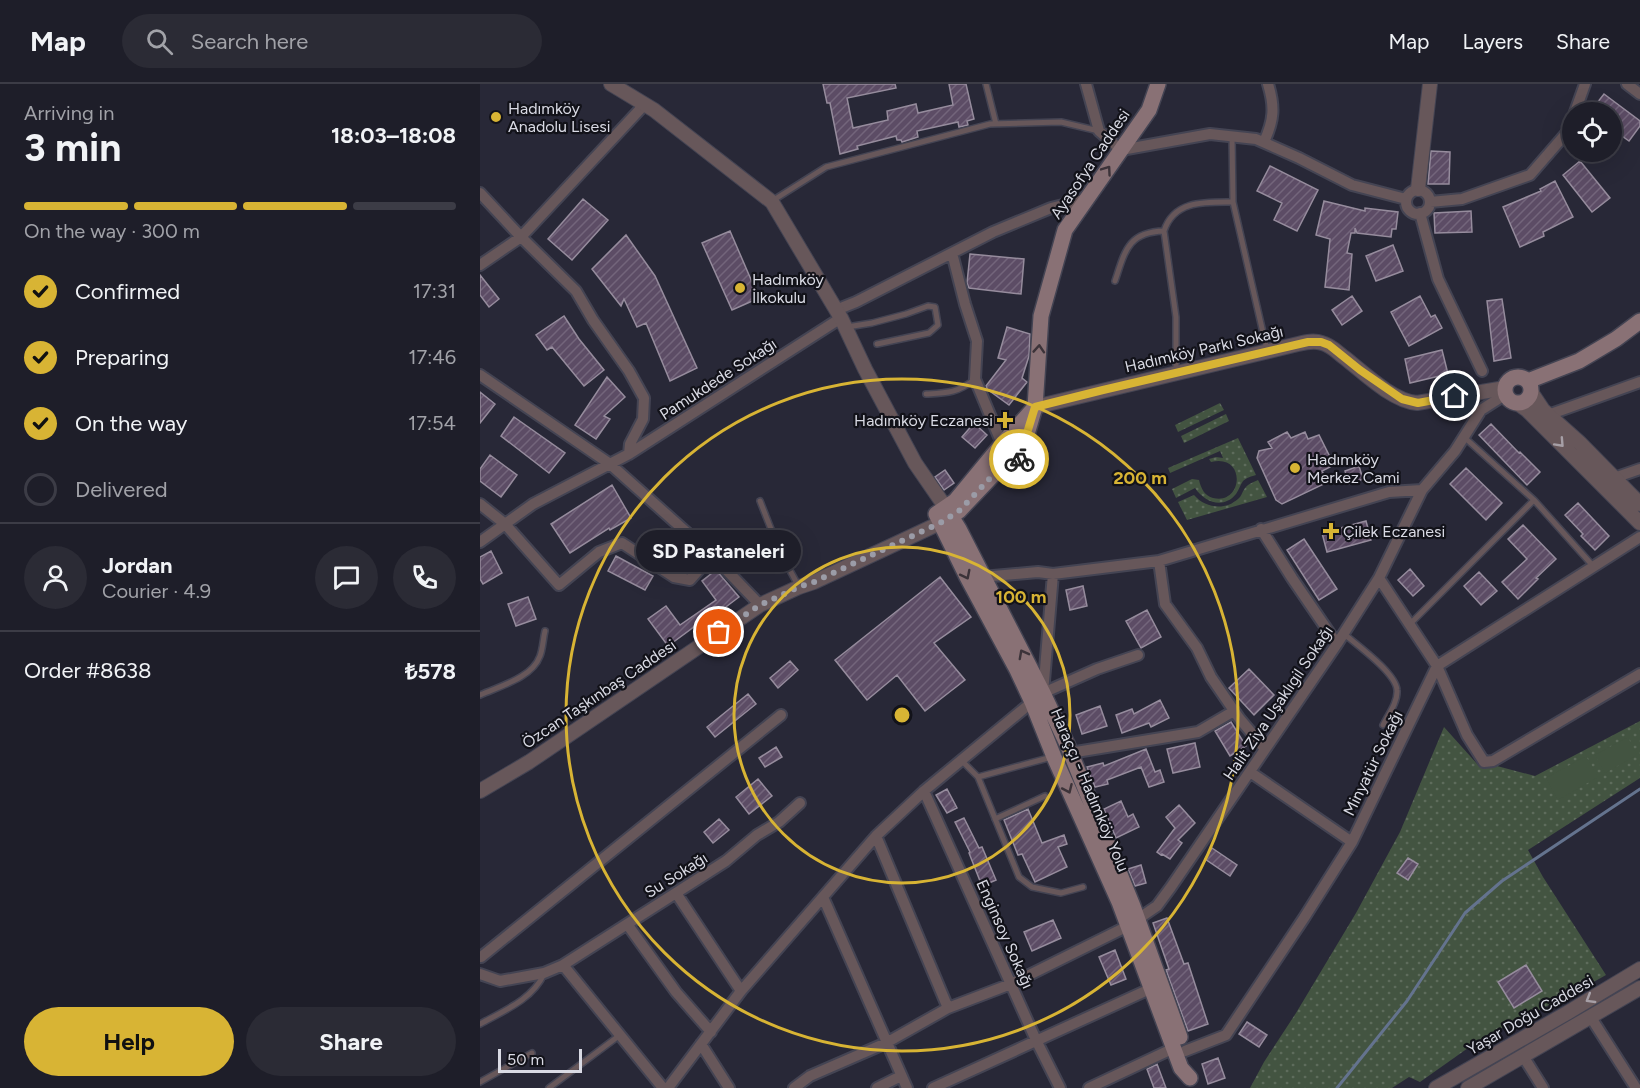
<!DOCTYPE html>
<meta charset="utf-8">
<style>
:root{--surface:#1e1e29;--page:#2b2b35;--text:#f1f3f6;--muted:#a1a2a8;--line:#3c3c46;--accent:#d8b434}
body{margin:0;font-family:Figtree,sans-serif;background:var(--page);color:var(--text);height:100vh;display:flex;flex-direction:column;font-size:22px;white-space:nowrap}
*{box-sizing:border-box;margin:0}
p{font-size:20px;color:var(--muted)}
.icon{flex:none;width:33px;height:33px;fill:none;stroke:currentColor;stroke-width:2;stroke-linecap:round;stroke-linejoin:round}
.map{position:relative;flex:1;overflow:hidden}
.panel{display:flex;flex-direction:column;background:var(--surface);width:480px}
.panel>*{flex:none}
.controls{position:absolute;left:1082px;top:18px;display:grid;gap:12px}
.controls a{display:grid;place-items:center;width:60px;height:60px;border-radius:50%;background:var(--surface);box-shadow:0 6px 24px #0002,0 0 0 2px var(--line);font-size:30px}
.scale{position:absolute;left:18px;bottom:15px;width:84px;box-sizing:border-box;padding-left:6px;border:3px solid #d9dae4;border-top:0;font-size:16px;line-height:21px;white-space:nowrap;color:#d9dae4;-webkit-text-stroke:4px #121219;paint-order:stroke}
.pin{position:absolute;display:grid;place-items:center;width:51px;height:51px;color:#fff;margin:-26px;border:3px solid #fff;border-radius:50%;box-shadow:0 2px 6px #0007}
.courier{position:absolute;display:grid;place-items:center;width:60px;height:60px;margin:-30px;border:4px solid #d8b434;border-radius:50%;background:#fff;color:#222;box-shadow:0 2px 8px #0007}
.bubble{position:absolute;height:42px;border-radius:21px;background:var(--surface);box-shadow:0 6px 24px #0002,0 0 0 2px var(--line);font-size:20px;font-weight:700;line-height:42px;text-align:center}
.overview em{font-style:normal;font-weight:700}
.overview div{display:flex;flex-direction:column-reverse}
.overview{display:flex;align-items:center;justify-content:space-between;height:102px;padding:0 24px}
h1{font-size:39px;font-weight:700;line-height:45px}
.bar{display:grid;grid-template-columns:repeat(4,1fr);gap:9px 6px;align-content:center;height:72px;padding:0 24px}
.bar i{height:8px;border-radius:4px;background:var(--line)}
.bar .selected{background:var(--accent)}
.bar p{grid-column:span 4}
.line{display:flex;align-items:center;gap:15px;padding:0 24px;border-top:2px solid var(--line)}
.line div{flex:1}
.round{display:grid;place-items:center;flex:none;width:63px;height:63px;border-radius:32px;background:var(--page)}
ol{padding:0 24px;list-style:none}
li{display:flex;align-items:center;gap:18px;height:66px}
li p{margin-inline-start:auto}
li .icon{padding:6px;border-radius:50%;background:var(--accent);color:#111;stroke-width:4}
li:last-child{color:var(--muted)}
li i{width:33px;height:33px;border:3px solid var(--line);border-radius:50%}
.primary-button{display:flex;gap:12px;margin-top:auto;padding:12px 24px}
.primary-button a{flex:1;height:69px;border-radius:36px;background:var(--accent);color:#111;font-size:24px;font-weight:700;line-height:69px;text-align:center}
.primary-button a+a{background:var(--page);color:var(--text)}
header{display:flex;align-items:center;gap:36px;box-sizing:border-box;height:84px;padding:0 30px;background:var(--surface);border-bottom:2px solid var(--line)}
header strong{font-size:28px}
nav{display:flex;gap:33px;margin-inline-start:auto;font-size:21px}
.search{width:420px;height:54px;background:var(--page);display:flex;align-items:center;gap:15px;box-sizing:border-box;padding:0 21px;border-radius:33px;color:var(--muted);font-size:22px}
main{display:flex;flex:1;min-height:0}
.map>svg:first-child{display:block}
.grass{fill:url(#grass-dots)}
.pitch{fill:#435441}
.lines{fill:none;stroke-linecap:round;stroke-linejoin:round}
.stream{stroke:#64738e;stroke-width:3}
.building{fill:url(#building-hatch);stroke:#968c9d;stroke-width:1.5}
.service-casing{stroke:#444453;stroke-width:8}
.minor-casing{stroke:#444453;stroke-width:14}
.tertiary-casing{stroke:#444453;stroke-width:16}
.secondary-casing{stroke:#444453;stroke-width:18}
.service{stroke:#67575a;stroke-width:5}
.minor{stroke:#67575a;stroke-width:10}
.tertiary{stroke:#67575a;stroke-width:14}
.secondary{stroke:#897175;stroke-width:15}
.oneway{stroke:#3c3339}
.oneway2{stroke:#a69fa6}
.done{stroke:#9b9ca7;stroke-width:6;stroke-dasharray:0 10.8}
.route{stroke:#d8b434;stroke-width:8}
.ring{fill:none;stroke:#d8b434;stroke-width:3}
.poi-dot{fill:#d8b434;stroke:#121219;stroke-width:2}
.labels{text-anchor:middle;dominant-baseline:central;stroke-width:4.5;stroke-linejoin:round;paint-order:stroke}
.poi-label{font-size:16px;fill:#d9dae4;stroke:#121219;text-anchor:start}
.street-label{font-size:16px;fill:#d9dae4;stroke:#121219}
.centre{fill:#d8b434;stroke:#121219;stroke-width:3}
.ring-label{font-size:18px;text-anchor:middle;font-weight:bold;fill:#d8b434;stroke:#121219;stroke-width:4.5;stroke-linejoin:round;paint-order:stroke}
</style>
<header>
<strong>Map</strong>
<div class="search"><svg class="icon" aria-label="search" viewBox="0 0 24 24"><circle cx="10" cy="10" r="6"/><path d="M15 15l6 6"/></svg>Search here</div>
<nav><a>Map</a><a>Layers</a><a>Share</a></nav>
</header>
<main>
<section class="panel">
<div class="overview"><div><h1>3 min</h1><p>Arriving in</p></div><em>18:03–18:08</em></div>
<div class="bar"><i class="selected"></i><i class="selected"></i><i class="selected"></i><i></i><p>On the way · 300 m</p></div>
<ol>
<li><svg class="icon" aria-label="check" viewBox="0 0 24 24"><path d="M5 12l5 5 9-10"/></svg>Confirmed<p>17:31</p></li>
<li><svg class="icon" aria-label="check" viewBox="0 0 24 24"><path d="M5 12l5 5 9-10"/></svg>Preparing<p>17:46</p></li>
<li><svg class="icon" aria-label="check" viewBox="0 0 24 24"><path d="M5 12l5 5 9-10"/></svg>On the way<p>17:54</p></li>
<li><i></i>Delivered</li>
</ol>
<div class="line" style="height:108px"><a class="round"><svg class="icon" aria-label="person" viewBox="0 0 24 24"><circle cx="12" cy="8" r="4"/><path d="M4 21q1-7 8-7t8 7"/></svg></a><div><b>Jordan</b><p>Courier · 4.9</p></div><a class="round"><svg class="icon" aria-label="chat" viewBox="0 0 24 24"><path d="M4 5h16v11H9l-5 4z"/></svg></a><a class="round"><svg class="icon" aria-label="phone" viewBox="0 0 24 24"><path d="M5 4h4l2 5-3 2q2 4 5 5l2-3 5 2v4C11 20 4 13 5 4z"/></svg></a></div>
<div class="line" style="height:78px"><div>Order #8638</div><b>₺578</b></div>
<div class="primary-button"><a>Help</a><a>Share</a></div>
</section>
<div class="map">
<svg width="1160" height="1004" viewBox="0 0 1160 1004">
<defs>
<pattern id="grass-dots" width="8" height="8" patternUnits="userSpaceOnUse" patternTransform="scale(1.5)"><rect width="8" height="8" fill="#435441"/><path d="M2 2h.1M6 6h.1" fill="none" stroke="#5e6c5c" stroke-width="1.8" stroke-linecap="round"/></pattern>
<pattern id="building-hatch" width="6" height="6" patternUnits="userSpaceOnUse" patternTransform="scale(1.5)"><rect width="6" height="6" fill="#5c4c65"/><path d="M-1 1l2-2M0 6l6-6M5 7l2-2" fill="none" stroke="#73657b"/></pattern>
</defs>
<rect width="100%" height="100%" fill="#282837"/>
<!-- grass -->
<path class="grass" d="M740,319L744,326L698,348L695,341Z
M746,330L749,337L704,359L701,352Z
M758,354L776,391C772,392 766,394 763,397C760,401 759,406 756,410C744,425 725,419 715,404L696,414L692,405L712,395L719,396C721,405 725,412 733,414C763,422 767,369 731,378L729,375L736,373L743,374L740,367L690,389L688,384Z
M778,396L787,413L707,436L698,418L714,411C725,424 745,427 758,415C762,412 762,407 766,403C768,400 774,398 778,396Z
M1160,637V694L1048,766L1063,793L1126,891L1096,908L1005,952L940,998L929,993L912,1004H770L784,978L816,929L876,829L920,748L964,643L999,682H1017L1055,692Z"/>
<!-- pitch -->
<path class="pitch" d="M1148,653L1157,671L1125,689L1115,671Z
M1106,672L1118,693L1078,716L1066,694Z"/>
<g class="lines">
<!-- stream -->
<path class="stream" d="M857,1004L927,917L985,829L1022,797L1160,705"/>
</g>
<!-- building -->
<path class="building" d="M343,0H415L416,4L367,14L373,44L408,36L407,27L436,20L438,29L473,21L469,0H486L494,35L487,37L488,41L479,43L478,38L437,47L438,53L422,58L421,56H417L416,52L377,62L378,65L360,70L350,19H347Z
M1124,10L1160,37V42L1149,57L1131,44V28H1110Z
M951,67L970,68L969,100H948Z
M1100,77L1130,114L1112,128L1083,91Z
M790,82L838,106L817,147L794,136L802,119L777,107Z
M1075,97L1093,133L1063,148L1064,152L1040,163L1023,123L1061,107L1060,105Z
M103,115L128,136L92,176L68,155Z
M844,117L885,127V124L918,128L916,145H912L911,153L877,149L875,144V149H871L867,169L872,170L869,206L845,203L850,155L836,151Z
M991,127L992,148L955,149L954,129Z
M250,147L279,214L252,226L222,159Z
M146,151L175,192L217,284L190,297L166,239L157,243L144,215L141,222L112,185Z
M913,161L923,187L896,197L886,172Z
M490,170L544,175L541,210L489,204L487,199Z
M0,191L19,215L9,223L0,211Z
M872,212L882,227L862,241L852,226Z
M940,212L951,233L955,231L962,244L929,262L911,228Z
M1022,215L1031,274L1014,277L1007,217Z
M84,232L99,255L124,286L104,302L72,263L67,266L56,251Z
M527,243L550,250L549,272L542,294L547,298L529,321L507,305L506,302L526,276L518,274Z
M962,266L968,290L930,299L925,275Z
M127,293L145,313L124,332L130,335L116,355L95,341Z
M0,308L15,320L0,339Z
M34,333L85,369L69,389L21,352Z
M494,339L507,351L495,364L482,353Z
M1011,340L1039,369L1040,368L1060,388L1047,401L999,351Z
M807,348L811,354L825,348L828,355L839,351L854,381L842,387L848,398L802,420L796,416L777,374L779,367L792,364L788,358Z
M10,371L37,391L21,413L0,397V385Z
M879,382L883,395L869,400L865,387Z
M986,384L1022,419L1006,436L970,400Z
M465,386L474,399L464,406L455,393Z
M132,401L151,434L130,446L129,444L90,469L71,440Z
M1098,419L1129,452L1115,466L1101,452L1103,450L1085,431Z
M886,437L891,456L847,468L842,449Z
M1043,441L1076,475L1056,494L1058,495L1038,515L1022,498L1047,475L1028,455Z
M824,455L857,505L839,516L807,466Z
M11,467L22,489L3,500L0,495V473Z
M136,472L173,492L165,506L128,487Z
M930,485L944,502L933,512L918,496Z
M236,486L259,513L230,535L220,542L218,540L188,562L168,535L186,522L200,541L236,516L222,497Z
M999,488L1017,507L1001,521L984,502Z
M460,493L491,533L454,559L485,596L445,627L417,591L387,616L355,576Z
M603,502L607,522L590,526L586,506Z
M48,513L56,535L36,542L28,520Z
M667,526L681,553L661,564L646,537Z
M310,577L318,586L298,604L290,594Z
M769,585L794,611L774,631L749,604Z
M268,610L276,620L235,653L227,643Z
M680,616L689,634L671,643L669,639L642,649L636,631L652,625L654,630Z
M620,622L627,642L602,650L596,631Z
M751,638L766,662L750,672L735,647Z
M715,659L720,683L693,689L687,665Z
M296,663L302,673L285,683L279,674Z
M666,665L675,688L680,686L684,698L669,703L661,683L627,696L628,700L615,703L607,683L623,679L624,682Z
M278,695L292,712L269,730L256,713Z
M467,705L477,724L467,729L456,711Z
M641,717L648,733L653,730L659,743L636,754L624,725Z
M699,721L715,739L698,756L702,759L690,775L682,770L681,771L677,768L695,744L686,733Z
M548,725L562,759L584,751L587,760L578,763L587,783L555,798L542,770L538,771L524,736Z
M484,734L499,764L502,763L516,796L502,802L489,769L490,768L475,738Z
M239,735L249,746L233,759L224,748Z
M732,764L757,781L750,792L725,775Z
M928,774L938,780L928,796L917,789Z
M661,781L666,799L655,802L648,785Z
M687,834L704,880L708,879L728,940L708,947L686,886L689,885L673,839Z
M573,836L581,854L552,867L544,848Z
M635,866L646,895L631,901L619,873Z
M1046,881L1062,907L1034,924L1018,898Z
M767,938L787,951L779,963L759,950Z
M738,974L745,994L728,1000L722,980Z
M677,980L686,1004H674L667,985Z"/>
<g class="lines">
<!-- service casing -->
<g class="service-casing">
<path id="service" d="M506,0L516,40
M752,53L753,118L787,266
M292,117L346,83L510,40L581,38L619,47
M635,197C645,167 648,148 684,147
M367,243L392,239L426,230L448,222L455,223L458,241L449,249L397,260
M696,289V233L684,147C694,116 725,118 753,118
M446,310C467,309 478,309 495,295
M984,353L1054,416L1114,483
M280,417L300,468L319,503
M930,540L1054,416
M863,549C877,561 916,589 917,606C918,618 908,631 903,641
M0,611C20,602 52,594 60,572C63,564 63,555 65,547
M482,677L498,693L539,793L552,803L581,809L603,803
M498,693L572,673
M515,735L565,712
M0,940C23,927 52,916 64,890
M0,998L52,969
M69,1004L140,951"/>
</g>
<!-- minor casing -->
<g class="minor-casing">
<path id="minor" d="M606,0L619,47L641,66L730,50L776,55L819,74L872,101L926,115
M1147,0L1160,10
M1095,28L1105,0
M784,58C794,36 795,23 788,0
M926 118a12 12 0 1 1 24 0a12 12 0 1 1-24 0Z
M0,109L41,153L96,207L113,236L149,287L164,314L163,335L150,360L149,370
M950,118L982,115L1050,91L1089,46L1092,38
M940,129L958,195L1002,287
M472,169L485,220L497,257L495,295L522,360
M0,181L41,153L165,20
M356,226L376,218L513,148L571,124L607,115
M0,291L130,380L232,471L280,521
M1068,331L1160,298
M1134,394L1160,385
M0,420L25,440L79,501L119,468L142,459L194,493L210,496L232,471
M781,445L812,494L857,560
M0,458L53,420L149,370L361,234
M679,477L685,520L717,564L731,593L759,634L785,665
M573,490L563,609L617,585L658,571
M502,493L558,488L573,490L679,477L909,408L942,406L975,367L1001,326L1026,310
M899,494L957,582L987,651L1004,678L1013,677L1160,590
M590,669L718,648L754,627
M770,688L872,758
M444,707L556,956L580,1004
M396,752L468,924
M196,809L261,907
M343,813L427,1004
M658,835L677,822L691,803L857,560L899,494L942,406
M147,840L196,908L231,948
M1,873L301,631
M83,881L246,777L277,751L299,738L320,719
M0,890L20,897L64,889L83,881L183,1004
M1110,932L1156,1004
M221,960L249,1004
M705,967L746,951L824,834L872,758L957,582L1160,453
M1043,972L1063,1004
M188,1004L261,907L396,752L444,707L552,618
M314,1004L330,992L406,959L468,924L531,900L648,842
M397,1004L421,992
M453,1004L672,904
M609,1004L694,964"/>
</g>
<!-- tertiary casing -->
<g class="tertiary-casing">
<path id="tertiary" d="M131,0L174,26L292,118L361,234L385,285L435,379L466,424
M938,105L950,0
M1051,308L1063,326L1100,359L1160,420
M1037,319L1047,326L1160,439
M555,323L818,260C826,258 834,256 842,259C851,261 858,269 865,274C885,290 913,317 937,319L1025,304
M0,707L49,678L280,521L319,503L334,498L460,439
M956,1004L1087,929L1160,885
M988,1004L1160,904"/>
</g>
<!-- secondary casing -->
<g class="secondary-casing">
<path id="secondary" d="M1025 306a13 13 0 1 1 26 0a13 13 0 1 1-26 0Z
M1048,297L1099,277L1136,255L1160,237
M555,323L522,360L475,417L456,430L487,493L537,586L552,618L574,673L639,818L701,984L710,994
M466,424L479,445L563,609L587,660L653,822L700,953
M473,431L479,427L514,390L531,382L540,374L555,323L561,232L585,146L669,26L678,0"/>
</g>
<!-- service -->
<use href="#service" class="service"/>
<!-- minor -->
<use href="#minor" class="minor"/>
<!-- tertiary -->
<use href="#tertiary" class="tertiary"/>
<!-- secondary -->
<use href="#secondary" class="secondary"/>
</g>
<!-- one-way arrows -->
<defs><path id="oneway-chevron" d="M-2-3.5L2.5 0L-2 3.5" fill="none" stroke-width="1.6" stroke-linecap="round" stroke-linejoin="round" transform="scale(1.5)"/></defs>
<g class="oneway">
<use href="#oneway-chevron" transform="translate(627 86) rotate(-55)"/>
<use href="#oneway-chevron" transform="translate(559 265) rotate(-86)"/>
<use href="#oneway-chevron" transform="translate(486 491) rotate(63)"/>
<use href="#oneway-chevron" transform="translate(543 570) rotate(-118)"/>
<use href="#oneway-chevron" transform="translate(588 705) rotate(66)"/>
</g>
<g class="oneway2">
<use href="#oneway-chevron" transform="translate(1080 359) rotate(47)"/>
<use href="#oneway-chevron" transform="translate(1110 915) rotate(149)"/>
</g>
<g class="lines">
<!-- done -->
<path class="done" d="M239,548L280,521L319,503L334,498L460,439L479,427L514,390L531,382L539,375"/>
<!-- route -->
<path class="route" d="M539,375L555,323L623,306L828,258H841L849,261L880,286L922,315L938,319L975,312"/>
</g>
<!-- distance rings -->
<g class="ring">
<circle cx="422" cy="631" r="168"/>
<circle cx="422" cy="631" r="336"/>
</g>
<!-- markers -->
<g class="poi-dot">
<circle cx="16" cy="33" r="6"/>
<circle cx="260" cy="204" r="6"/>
<path d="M522 327h6v6h6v6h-6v6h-6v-6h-6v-6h6z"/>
<circle cx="815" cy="384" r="6"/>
<path d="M848 438h6v6h6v6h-6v6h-6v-6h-6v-6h6z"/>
</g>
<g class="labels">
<!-- poi labels -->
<g class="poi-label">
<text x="28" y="24">Hadımköy<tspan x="28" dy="18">Anadolu Lisesi</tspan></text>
<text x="272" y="195">Hadımköy<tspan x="272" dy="18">İlkokulu</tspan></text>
<text x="513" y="336" text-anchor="end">Hadımköy Eczanesi</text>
<text x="827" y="375">Hadımköy<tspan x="827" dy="18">Merkez Cami</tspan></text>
<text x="863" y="447">Çilek Eczanesi</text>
</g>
<!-- street labels -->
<g class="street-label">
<text transform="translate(610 80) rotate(-56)">Ayasofya Caddesi</text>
<text transform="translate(724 265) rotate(-13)">Hadımköy Parkı Sokağı</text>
<text transform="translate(238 295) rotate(-33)">Pamukdede Sokağı</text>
<text transform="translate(119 610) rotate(-34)">Özcan Taşkınbaş Caddesi</text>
<text transform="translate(798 619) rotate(-56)">Halit Ziya Uşaklıgil Sokağı</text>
<text transform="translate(893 679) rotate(-64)">Minyatür Sokağı</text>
<text transform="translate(610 706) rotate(67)">Haraççı - Hadımköy Yolu</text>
<text transform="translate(196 791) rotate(-32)">Su Sokağı</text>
<text transform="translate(525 850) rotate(66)">Enginsoy Sokağı</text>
<text transform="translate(1050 931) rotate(-30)">Yaşar Doğu Caddesi</text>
</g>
</g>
<circle cx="422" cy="631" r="9" class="centre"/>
<g class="ring-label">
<text x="660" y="400">200 m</text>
<text x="541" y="519">100 m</text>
</g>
</svg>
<div class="controls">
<a><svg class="icon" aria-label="locate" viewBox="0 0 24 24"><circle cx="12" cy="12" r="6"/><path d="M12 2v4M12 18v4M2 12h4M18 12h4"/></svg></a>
</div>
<div class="scale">50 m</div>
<div class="pin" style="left:239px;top:548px;background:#ea580c"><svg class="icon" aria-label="bag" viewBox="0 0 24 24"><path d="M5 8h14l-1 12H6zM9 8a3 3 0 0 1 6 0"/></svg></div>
<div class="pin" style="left:975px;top:312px;background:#1f2937"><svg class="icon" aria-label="home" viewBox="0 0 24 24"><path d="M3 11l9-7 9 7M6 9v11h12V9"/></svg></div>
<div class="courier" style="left:539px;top:375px"><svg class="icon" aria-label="bike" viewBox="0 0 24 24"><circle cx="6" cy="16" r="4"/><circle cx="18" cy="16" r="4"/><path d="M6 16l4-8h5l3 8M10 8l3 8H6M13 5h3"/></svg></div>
<div class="bubble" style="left:156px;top:446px;width:165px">SD Pastaneleri</div>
</div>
</main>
